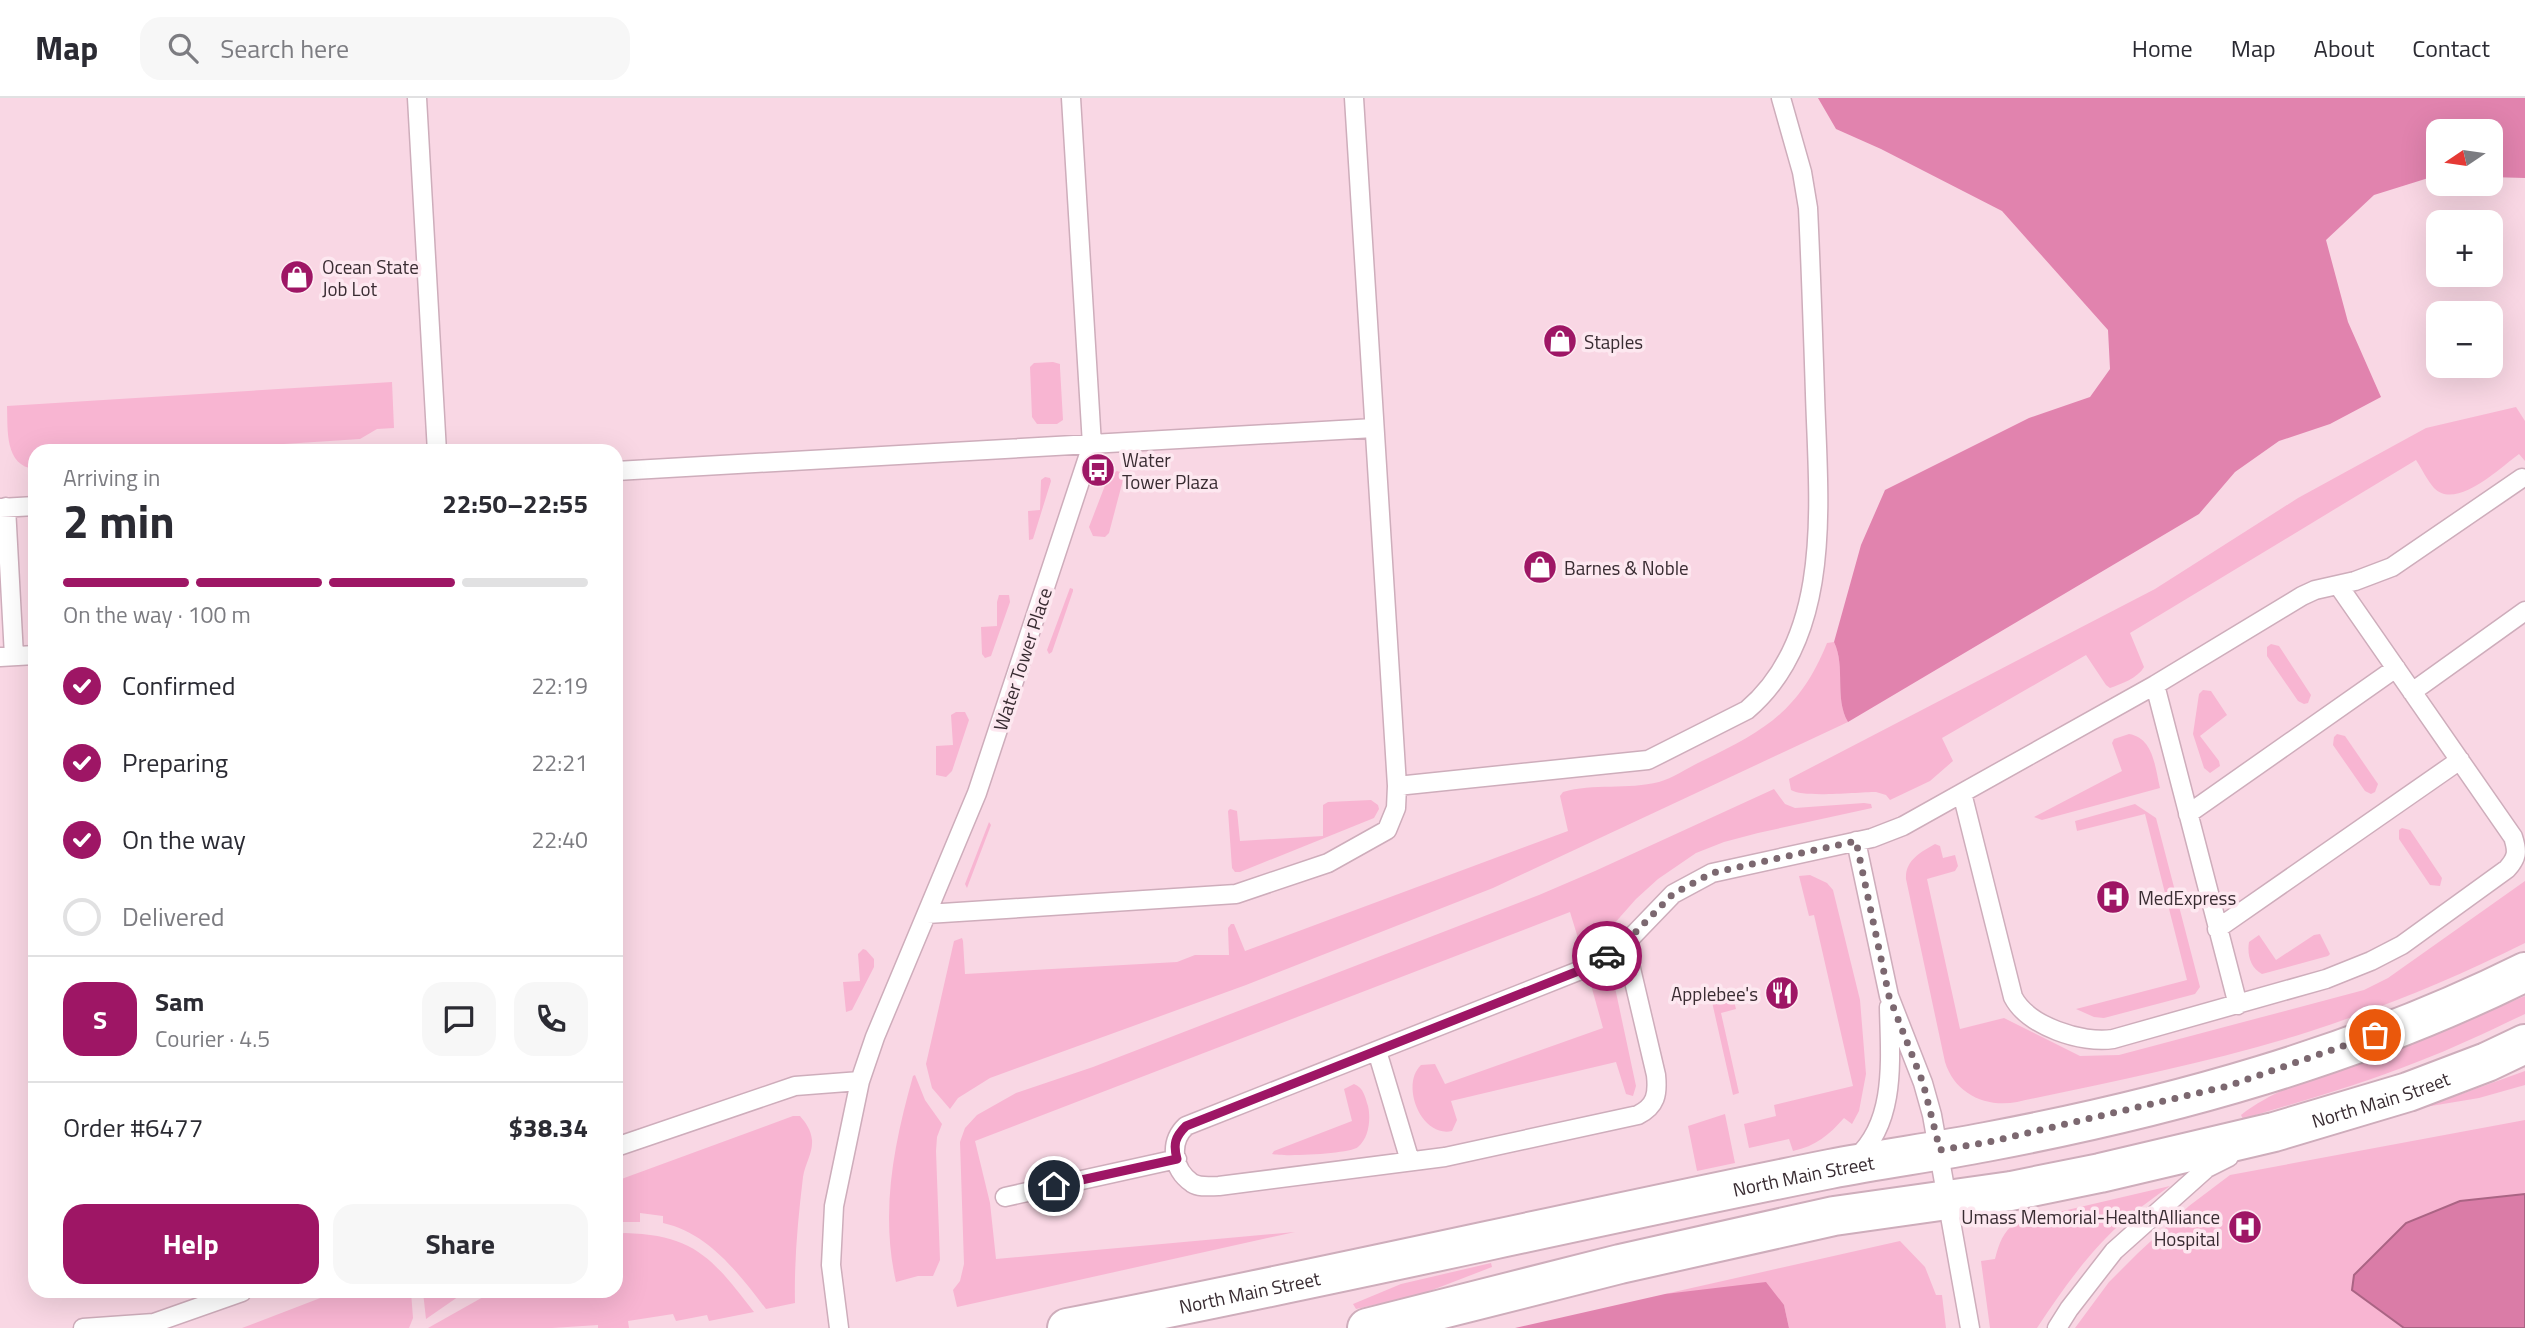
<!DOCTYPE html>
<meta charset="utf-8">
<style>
:root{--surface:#fff;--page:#f7f7f7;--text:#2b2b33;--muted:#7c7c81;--line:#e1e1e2;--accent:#9e1665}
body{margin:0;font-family:"Titillium Web",sans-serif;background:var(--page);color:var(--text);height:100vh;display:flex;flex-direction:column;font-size:26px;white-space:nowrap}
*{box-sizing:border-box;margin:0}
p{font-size:23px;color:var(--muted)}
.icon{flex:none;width:38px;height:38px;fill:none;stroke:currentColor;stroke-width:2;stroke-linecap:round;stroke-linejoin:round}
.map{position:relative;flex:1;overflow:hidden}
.side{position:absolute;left:28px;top:346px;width:595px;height:854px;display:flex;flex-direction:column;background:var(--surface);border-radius:21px;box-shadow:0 7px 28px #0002}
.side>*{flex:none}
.needle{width:46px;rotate:257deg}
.tools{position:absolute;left:2426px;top:21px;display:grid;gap:14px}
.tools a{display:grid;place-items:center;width:77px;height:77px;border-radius:14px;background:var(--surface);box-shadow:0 7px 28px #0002;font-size:35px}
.pin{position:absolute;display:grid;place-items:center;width:60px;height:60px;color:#fff;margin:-30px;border:4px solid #fff;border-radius:50%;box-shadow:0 2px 7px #0007}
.courier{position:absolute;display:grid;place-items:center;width:70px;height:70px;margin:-35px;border:5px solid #9e1665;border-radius:50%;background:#fff;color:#222;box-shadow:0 2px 9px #0007}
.overview em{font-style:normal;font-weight:700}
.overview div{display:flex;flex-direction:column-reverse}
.overview{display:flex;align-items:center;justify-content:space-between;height:119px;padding:0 35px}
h1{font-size:46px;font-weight:700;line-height:52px}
.bar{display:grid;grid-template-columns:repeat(4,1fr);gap:10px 7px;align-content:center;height:84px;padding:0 35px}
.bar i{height:9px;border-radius:5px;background:var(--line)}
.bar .current{background:var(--accent)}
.bar p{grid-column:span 4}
.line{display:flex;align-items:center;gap:18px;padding:0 35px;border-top:2px solid var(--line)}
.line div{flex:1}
.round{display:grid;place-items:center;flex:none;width:74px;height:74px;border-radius:21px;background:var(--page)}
ol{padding:0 35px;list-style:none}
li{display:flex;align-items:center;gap:21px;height:77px}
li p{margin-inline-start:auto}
li .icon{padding:7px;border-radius:50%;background:var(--accent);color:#fff;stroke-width:4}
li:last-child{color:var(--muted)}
li i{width:38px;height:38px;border:4px solid var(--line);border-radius:50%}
.cta{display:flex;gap:14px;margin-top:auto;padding:14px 35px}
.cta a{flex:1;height:80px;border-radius:21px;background:var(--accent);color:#fff;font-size:28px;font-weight:700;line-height:80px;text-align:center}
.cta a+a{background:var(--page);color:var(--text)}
header{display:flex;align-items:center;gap:42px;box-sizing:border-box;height:98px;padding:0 35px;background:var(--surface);border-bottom:2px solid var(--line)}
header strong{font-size:33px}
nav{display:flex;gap:38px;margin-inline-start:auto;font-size:24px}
.search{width:490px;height:63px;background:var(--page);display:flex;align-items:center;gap:18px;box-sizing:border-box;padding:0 24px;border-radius:21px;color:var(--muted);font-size:26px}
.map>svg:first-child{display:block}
.green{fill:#f8b5d2}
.forest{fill:#e183ae}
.water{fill:#da7ca7;stroke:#aa6484;stroke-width:2}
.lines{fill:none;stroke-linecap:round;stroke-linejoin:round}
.service-casing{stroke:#ceadbb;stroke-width:21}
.primary-casing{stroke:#ceadbb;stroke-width:42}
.service{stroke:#fff;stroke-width:18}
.primary{stroke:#fff;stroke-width:38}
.done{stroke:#7c6870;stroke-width:7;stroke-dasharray:0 12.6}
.route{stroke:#9e1665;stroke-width:9}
.labels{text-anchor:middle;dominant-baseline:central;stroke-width:7;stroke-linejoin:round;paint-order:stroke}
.poi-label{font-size:19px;fill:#392c32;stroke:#fde8f0;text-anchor:start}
.street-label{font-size:19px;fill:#392c32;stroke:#fde8f0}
</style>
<header>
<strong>Map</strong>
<div class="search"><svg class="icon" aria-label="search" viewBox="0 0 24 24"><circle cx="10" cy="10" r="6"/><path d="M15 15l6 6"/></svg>Search here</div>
<nav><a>Home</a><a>Map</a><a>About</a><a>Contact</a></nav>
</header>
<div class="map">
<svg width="2525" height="1230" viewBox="0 0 2525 1230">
<rect width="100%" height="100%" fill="#f9d7e4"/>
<!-- green -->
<path class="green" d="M1053,264L1060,266V270L1063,322L1057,326H1037L1032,319L1030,269L1034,265Z
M392,284L394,330L377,331L360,341L284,346L283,354H35V371C4,368 8,331 7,308Z
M2516,309L2525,323V363L2519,356C2501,369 2456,413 2434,390C2427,382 2422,371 2416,362L2130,535L2144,569C2138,580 2121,586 2110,590L2106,587L2086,557L1942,640L1953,663L1930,683L1890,702L1886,697L1876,694C1858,694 1803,700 1791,692L1789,681L2155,491L2298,400L2426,330Z
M1117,373L1120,374L1123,382L1109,435L1105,439L1093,438L1089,429L1109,377Z
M1045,379L1050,380L1051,383L1033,441L1029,442L1028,413L1040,412L1041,382Z
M1070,490L1073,491V493L1052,554L1049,556L1047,552Z
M999,497H1009L1010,504L991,558L985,560L982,556L981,529L997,528V504Z
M1834,544C1846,569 1834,600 1848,624L1493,790L1246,887L990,980L958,1000L950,1011L932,990L926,966L954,843L962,840L963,843L965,876L1177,864L1195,857H1229L1228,830L1231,826H1234L1245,853L1568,733L1560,698L1563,694C1593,685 1628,692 1659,684C1673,680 1689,669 1702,663C1765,633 1800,612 1827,545Z
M2271,546L2279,548L2311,597L2308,605L2304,606L2298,603L2267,558V549Z
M2203,592L2211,593L2227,617L2200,638L2219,663L2220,668L2210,675L2204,670L2193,636L2199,596Z
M956,614H965L969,622L952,673L946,679L936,677V648L953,647L951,617Z
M2129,636C2154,640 2155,670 2160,690L2042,722L2034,719L2122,673L2112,645L2114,641Z
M2337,636L2345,638L2378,686L2375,694L2371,696L2365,693L2333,647L2334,639Z
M1774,691L1785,706L1795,710L1864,705L1871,706L1872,710L1758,735L1724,744L1696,755L1658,781L1636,801L1597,845L1581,850L1570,814L975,1043L990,1105L996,1161L1295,1134L957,1209L953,1192L960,1183L964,1166L960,1044L965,1030L977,1017L1016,995L1093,969L1539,797L1595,773Z
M1371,702L1378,707L1379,711L1374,720L1240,774H1235L1232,770L1228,713L1230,711L1237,713L1240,743L1323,738V707L1328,704Z
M2135,706L2156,720L2200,889L2195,896L2104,920L2094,919L2076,911L2187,882L2145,716L2077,733L2075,723Z
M989,724L991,727L967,790L965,786Z
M2402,730L2410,732L2442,780L2440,788L2430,787L2399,741V732Z
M1935,746L1940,748L1943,760L1955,757L1958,768L1955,773L1927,781L1960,931L2004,920L2080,958L2119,957L2364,892L2388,880L2525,783V845C2455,880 2382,910 2308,934C2213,964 2114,983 2017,1004C1986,1010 1955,996 1945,964L1906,781C1905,762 1921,754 1935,746Z
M1810,777L1827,785L1833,792L1860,902L1866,976L1859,1013L1852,1026L1844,1020C1829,1037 1816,1048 1793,1053L1789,1041L1749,1050L1744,1026L1776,1018L1774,1007L1853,988L1814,817L1809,818L1799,778Z
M2320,836L2330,856L2328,858L2262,876C2250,870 2247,856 2249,844L2259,837L2276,862L2314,837Z
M863,851L866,852L874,861V869L852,912L846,914L843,884L860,883L858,856Z
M1601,880L1612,881L1614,885L1636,988L1633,998L1626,996L1616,964L1451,1003L1457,1022L1452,1033C1421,1040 1400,987 1421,967L1435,966L1445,986L1603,930L1591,887Z
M2525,898V916C2489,933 2454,950 2417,964C2360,987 2301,1003 2243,1021L2241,1017C2280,987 2329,975 2374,959C2425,940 2475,919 2525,898Z
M1733,899L1736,911L1721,915L1739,995L1733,997L1712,904Z
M2525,973V987L2479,1000L2425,1009Z
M915,977L925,1002L942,1026L937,1039L936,1053L940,1162L933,1178H918L896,1184C880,1113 894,1046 913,978Z
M1354,986C1364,990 1365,999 1368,1008C1371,1021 1369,1040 1358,1049C1350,1056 1283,1059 1272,1056L1274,1053L1352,1023L1344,991Z
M1725,1016L1735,1065L1697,1073L1688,1028Z
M793,1018H800C806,1025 811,1032 812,1042C813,1055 805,1066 803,1079C798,1121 794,1162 795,1205L766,1211C739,1176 709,1135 663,1125V1118L640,1115V1124H616V1083Z
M2525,1022V1230H2075L2109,1184L2138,1155L2189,1108L2230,1077Z
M2170,1088C2155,1099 2140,1109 2126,1121C2091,1151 2062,1192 2037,1230H1990L1981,1163L1995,1161C1999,1145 2003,1134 2016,1124Z
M625,1135C695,1137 713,1161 754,1214L709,1223L707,1217L676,1223L673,1216L628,1223L629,1230H598V1227L552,1230H428L492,1194H616V1136Z
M1900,1143L1925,1169L1936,1197H1942L1946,1230H1789L1784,1207L1665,1196Z
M1491,1165L1492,1169L1422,1196L1356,1211L1353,1206L1401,1186Z
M336,1194H411L413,1220L409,1230H242Z
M423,1194H465L426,1221Z"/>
<!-- forest -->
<path class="forest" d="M1818,0H2525V80L2490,79V33H2438V77L2374,97L2326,142L2348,224L2381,299L2330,326L2279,343L2235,374L2199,416L1848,624C1834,600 1846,569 1834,544L1861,447L1885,392L2029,320L2090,299L2110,271L2108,232L2002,113L1881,51L1836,31Z
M1766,1184L1784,1207L1789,1230H1515L1665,1196Z"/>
<!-- water -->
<path class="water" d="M2525,1096V1230H2404L2352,1192L2354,1177L2406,1125L2460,1103Z"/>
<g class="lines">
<!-- service casing -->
<g class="service-casing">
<path id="service" d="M417,0L437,354
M616,373L1374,330
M6,409L14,558
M0,410L35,408
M0,559L35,557
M2155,587L2238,907
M2412,594L2525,513
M1397,688L1648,662L1747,612C1835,537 1818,400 1815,296C1813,234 1811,172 1808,110L1802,74L1781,0
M1962,695L2013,899C2028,928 2082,946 2113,941L2326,881L2371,863L2402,847L2507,771C2517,760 2518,754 2513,739L2338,487
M2188,716L2396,570
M1856,743L1889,898L1923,985L1932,1017L1970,1230
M927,816L1236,796L1328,765L1387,732L1396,710L1397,688L1354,0
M2217,831L2460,662
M1625,845L1656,977C1658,996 1656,1008 1638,1017L1445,1059L1219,1088C1211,1088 1200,1090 1192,1085C1172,1071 1169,1044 1186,1028L1586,870L1620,851L1673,796L1712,775L1872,740L1903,728L2155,587L2302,498L2315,492L2355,483L2392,469L2522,380
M1377,953L1410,1063
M616,1049L795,988L860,983
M1856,1060C1897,1023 1890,960 1889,909
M1005,1099L1177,1061
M83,1230L154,1225L242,1194
M839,1230L831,1167L834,1108L860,983L875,939L977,695L1092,347L1071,0
M2057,1230L2069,1211L2114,1153L2207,1070L2229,1059"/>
</g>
<!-- primary casing -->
<g class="primary-casing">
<g id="primary">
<path id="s1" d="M1067,1230C1322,1181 1575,1122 1830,1071C1882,1061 1934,1054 1986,1044C2171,1009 2356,958 2525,874"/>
<path id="s2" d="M1367,1230L1620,1166L1834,1118L2011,1093L2100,1075L2274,1034L2408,994L2487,964L2525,946"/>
</g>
</g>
<!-- service -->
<use href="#service" class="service"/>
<!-- primary -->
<use href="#primary" class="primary"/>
</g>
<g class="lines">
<!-- done -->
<path class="done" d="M1607,858L1625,845L1673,796L1712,775L1856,743L1889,898L1923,985L1940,1052L1989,1044L2228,988L2375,937"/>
<!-- route -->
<path class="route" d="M1054,1088L1177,1061C1173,1046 1175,1039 1186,1028L1586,870L1607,858"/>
</g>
<!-- icons -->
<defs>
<g id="shop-disc" transform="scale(1.75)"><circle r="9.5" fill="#9e1665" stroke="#fde8f0"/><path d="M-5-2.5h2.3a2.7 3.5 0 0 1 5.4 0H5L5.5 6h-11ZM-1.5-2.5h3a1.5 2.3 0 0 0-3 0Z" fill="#fff"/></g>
<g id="bus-disc" transform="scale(1.75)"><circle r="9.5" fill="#9e1665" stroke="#fde8f0"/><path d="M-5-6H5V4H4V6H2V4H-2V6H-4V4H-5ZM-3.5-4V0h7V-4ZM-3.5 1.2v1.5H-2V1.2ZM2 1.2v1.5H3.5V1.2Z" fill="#fff"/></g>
<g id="hospital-disc" transform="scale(1.75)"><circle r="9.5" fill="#9e1665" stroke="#fde8f0"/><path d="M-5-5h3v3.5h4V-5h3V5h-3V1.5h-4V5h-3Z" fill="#fff"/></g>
<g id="restaurant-disc" transform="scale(1.75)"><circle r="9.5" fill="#9e1665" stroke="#fde8f0"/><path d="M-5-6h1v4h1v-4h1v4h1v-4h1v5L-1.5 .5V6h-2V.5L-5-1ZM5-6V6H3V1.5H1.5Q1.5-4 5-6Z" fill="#fff"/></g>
</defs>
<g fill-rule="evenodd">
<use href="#shop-disc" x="297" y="179"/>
<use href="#shop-disc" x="1560" y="243"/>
<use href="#bus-disc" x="1098" y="372"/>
<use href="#shop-disc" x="1540" y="469"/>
<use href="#hospital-disc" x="2113" y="799"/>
<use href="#restaurant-disc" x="1782" y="895"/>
<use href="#hospital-disc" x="2245" y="1129"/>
</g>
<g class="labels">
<!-- poi labels -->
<g class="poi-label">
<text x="322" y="168">Ocean State<tspan x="322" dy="22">Job Lot</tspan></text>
<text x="1584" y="243">Staples</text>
<text x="1122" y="361">Water<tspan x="1122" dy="22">Tower Plaza</tspan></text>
<text x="1564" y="469">Barnes &amp; Noble</text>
<text x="2138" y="799">MedExpress</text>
<text x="1758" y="895" text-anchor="end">Applebee's</text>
<text x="2220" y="1118" text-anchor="end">Umass Memorial-HealthAlliance<tspan x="2220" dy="22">Hospital</tspan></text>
</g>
<!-- street labels -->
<g class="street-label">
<text transform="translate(1022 561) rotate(-72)">Water Tower Place</text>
<text stroke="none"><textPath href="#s2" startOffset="1040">North Main Street</textPath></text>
<text stroke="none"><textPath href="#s1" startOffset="752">North Main Street</textPath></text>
<text stroke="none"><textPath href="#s1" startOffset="186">North Main Street</textPath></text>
</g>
</g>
</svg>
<div class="tools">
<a><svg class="needle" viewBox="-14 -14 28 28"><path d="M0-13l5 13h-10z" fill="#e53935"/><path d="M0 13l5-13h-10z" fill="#7c7c81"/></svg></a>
<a>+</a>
<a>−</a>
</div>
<div class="pin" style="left:2375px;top:937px;background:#ea580c"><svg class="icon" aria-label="bag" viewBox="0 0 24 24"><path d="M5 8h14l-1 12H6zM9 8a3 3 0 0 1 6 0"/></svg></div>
<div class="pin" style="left:1054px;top:1088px;background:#1f2937"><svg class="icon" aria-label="home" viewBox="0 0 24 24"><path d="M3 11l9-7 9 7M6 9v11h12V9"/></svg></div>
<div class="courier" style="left:1607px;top:858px"><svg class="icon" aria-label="car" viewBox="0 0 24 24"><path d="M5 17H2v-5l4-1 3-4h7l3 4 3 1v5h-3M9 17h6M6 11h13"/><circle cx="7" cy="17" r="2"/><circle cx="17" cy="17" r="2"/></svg></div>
<section class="side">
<div class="overview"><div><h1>2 min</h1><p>Arriving in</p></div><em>22:50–22:55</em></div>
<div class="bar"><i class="current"></i><i class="current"></i><i class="current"></i><i></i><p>On the way · 100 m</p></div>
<ol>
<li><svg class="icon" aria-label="check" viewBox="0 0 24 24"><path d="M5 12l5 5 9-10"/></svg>Confirmed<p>22:19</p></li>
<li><svg class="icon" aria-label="check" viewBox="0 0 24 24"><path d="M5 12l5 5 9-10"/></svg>Preparing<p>22:21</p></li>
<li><svg class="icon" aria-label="check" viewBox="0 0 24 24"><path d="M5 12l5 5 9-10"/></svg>On the way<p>22:40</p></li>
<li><i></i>Delivered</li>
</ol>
<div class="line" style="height:126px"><b class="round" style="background:var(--accent);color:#fff">S</b><div><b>Sam</b><p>Courier · 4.5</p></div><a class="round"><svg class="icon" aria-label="chat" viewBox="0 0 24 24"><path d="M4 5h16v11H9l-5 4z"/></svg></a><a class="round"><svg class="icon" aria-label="phone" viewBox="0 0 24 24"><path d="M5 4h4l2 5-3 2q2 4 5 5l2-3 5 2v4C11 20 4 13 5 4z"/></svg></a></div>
<div class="line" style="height:91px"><div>Order #6477</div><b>$38.34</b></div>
<div class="cta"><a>Help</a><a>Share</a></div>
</section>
</div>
